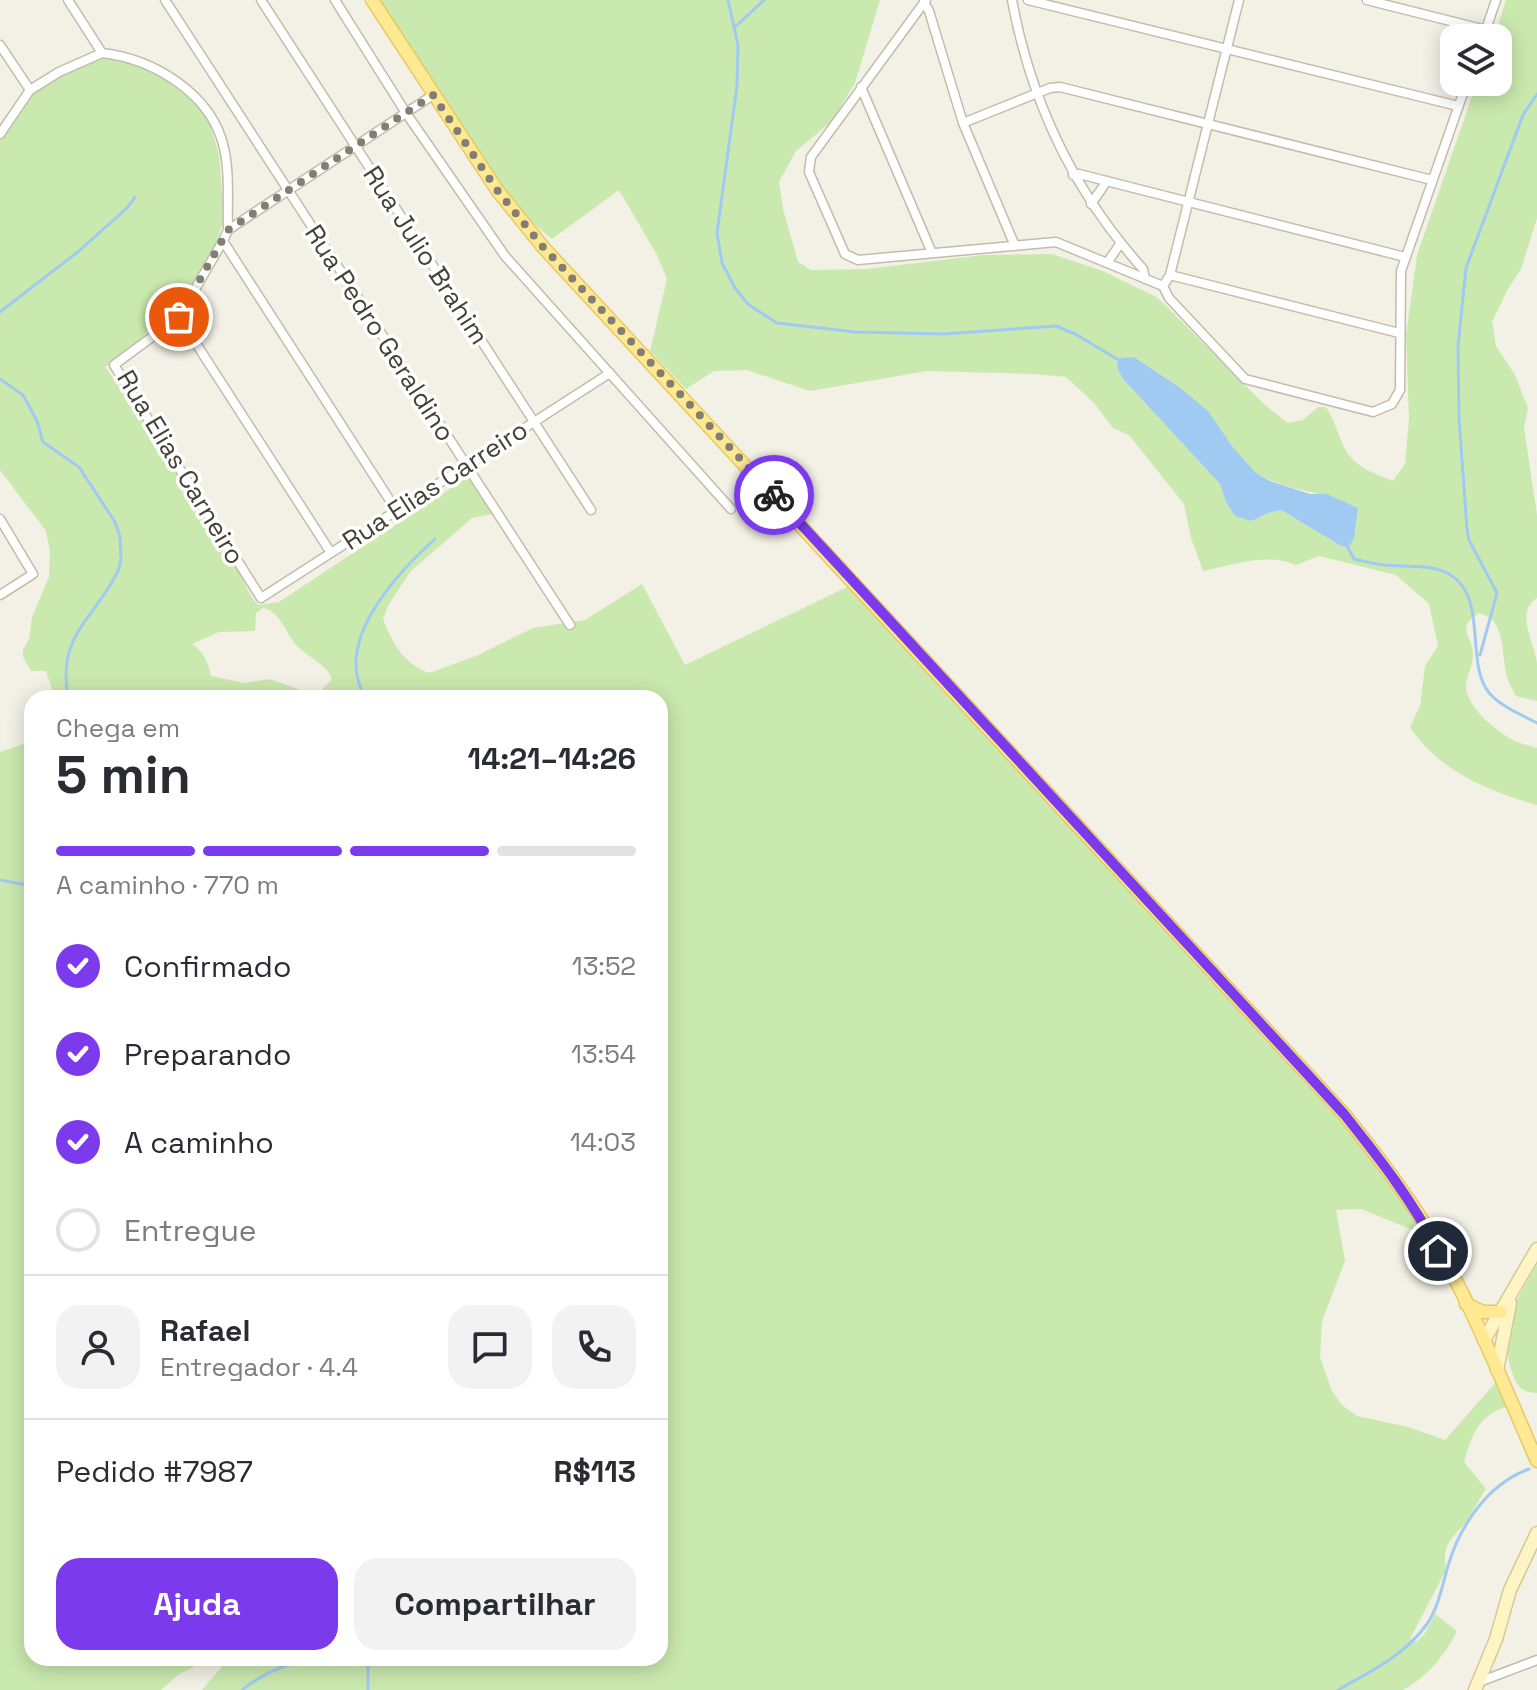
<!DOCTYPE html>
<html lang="pt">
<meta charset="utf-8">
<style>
:root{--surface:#fff;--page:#f2f2f3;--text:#2b2b33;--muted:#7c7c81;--line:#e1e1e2;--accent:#7c3aed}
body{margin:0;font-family:"Space Grotesk",sans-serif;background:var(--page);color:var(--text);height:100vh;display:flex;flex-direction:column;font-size:30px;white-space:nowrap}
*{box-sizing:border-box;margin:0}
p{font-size:26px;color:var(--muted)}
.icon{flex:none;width:44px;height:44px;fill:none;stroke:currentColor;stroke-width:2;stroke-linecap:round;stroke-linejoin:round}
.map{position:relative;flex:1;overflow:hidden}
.details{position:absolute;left:24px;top:690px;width:644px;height:976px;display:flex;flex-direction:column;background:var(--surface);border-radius:24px;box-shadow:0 4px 20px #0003}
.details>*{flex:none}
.controls{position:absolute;left:1440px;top:24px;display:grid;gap:16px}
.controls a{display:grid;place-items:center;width:72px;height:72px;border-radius:16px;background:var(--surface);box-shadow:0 4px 20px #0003;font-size:40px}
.pin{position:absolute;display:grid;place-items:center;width:68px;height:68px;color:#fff;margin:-34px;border:4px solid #fff;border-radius:50%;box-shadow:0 2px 8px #0007}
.courier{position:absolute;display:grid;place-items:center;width:80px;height:80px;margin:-40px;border:6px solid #7c3aed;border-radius:50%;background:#fff;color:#222;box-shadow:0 2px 10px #0007}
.summary em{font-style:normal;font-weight:600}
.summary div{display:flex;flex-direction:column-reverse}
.summary{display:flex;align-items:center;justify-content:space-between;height:136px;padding:0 32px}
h1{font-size:52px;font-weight:600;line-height:60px}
.bar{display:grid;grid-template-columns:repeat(4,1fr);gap:12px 8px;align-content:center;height:96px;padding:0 32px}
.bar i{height:10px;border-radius:6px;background:var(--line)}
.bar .active{background:var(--accent)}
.bar p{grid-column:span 4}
.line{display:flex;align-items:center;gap:20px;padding:0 32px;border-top:2px solid var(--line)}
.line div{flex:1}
.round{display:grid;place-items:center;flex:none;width:84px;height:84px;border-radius:24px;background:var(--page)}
ol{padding:0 32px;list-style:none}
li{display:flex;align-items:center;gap:24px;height:88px}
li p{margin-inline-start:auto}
li .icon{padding:8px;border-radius:50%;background:var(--accent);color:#fff;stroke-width:4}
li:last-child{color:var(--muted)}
li i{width:44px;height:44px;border:4px solid var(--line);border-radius:50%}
.button{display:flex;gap:16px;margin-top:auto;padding:16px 32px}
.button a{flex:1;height:92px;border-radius:24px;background:var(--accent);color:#fff;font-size:32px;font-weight:600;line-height:92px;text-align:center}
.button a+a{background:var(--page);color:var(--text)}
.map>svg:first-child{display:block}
.green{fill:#cae9ae;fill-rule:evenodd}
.water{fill:#a0caf2}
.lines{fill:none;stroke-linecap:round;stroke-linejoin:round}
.stream{stroke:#a0caf2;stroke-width:3}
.street-casing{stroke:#c2bcab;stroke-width:11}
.secondary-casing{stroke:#d5c895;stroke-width:15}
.primary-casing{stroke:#e7c961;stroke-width:15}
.street{stroke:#fff;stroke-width:8}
.secondary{stroke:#fff5c4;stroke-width:12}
.primary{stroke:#ffe993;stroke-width:12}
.done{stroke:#837e73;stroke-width:8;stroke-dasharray:0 14.4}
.route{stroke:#7c3aed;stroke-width:10}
.labels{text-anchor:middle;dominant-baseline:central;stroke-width:7;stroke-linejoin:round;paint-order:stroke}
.street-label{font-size:26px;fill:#464135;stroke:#fff}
</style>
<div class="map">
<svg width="1537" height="1690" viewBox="0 0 1537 1690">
<rect width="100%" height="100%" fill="#f3f0e6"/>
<!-- green -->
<path class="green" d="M380,0H880L855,83L832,121L796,151L779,182L783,209L798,262L811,270L867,269L984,255L1052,254L1103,271L1158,298L1265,405L1288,423L1303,420L1318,407H1326C1335,421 1338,435 1345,449C1354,467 1376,474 1393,481L1405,464L1409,419L1406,336L1417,255L1477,82H1498V38H1494L1506,0H1537V218L1521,269L1508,289L1492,322L1496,346L1515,375L1528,408L1524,428L1537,515V598C1514,613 1535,643 1537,663C1537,675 1537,689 1537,701L1516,696C1512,688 1507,680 1506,672C1501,651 1506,619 1479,613C1454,630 1473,634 1473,655C1473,666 1467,675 1466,685C1465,706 1496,731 1513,740C1520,744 1529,745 1537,748V805C1488,791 1439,771 1410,727L1420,706L1425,666L1438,646L1429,604L1396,575L1319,556L1296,565C1266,552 1233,565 1203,571L1191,538L1184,504L1129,435L1113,428L1094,403L1066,377L1035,374L927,371L810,391L747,370L714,371L686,389L650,351L667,279L657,255L619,190L552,239L527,218L482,158ZM1134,357L1179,387L1256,473C1288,492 1325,491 1358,508L1341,546L1281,510L1268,513L1252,521L1226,502L1220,484L1123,379Z
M103,54L147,67L190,98L209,120L219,155L224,219L215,247L188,291L136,343L105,367L170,456L234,563L251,596L258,605L279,602L468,477L492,514L472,518L410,572L389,604L383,619C393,644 403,663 429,673L476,656L533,628L585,620L642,584L685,665L849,586L1356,1132L1391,1180L1425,1235L1361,1209L1336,1210L1345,1261L1322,1321L1320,1357L1332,1391L1342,1405L1357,1416L1408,1427L1445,1440L1496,1382L1506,1407C1477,1416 1472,1436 1464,1462L1486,1489C1478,1500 1473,1513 1465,1523C1450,1541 1442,1544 1446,1570L1410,1639L1416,1642L1425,1633L1435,1614L1457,1631C1446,1654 1426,1678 1403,1690H202L229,1658H660V698H55L46,671H31L23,657V650L29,639L32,617L49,577L50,552L46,531L0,470V139L29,98L44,83ZM263,608C279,610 286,633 296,645C307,657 327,664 332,679L316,696L270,679L244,683L211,676C209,663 203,651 192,644L219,632L255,631L256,613Z
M32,741V1658H210L178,1675L161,1690H0V752Z
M1537,1265V1393C1524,1393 1518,1388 1514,1377C1496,1334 1515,1301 1537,1265Z"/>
<!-- water -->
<path class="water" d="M1134,357L1179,387L1208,411L1232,446L1256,473L1270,481L1310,494H1327L1358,508L1354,538L1349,547L1341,546L1281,510L1268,513L1252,521L1235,516L1226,502L1220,484L1123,379L1117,367L1119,358Z"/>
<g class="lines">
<!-- stream -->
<path class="stream" d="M728,0L738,45L737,86L717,233L722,263L735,288L749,305L777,323L855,332L944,334L1056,326L1077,335L1120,361
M735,27L764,0
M0,312L79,251L127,208L135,197
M0,379L23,395L37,421L43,442L79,467L115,522L120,537L121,560L118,571C93,622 57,633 68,698
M1346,544L1354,559C1364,561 1374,564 1384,565C1403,567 1427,564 1445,572C1491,593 1463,663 1490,694C1502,707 1522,715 1537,723
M1480,655L1497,593L1469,540L1467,529L1459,418L1458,346L1466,268L1523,115L1537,94
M366,698C331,644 396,574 435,539
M0,880L32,886
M368,1658V1690
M242,1690C266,1671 287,1664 316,1658
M1338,1690C1371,1671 1404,1656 1427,1624C1439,1606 1442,1586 1448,1566C1460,1525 1488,1484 1529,1469"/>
<!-- street casing -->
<g class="street-casing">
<path id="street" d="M68,0L102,53C154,59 212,94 224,148C230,174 227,203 228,230L223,241L179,317L114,365L261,598L610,373
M165,0L570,625
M261,0L591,510
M335,0L406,113L505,256L731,509
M926,0L811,157L809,172L845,254L858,260L1056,242L1163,286L1169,298L1245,379L1373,412L1392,404L1400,390L1401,271L1467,82
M1012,0C1031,103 1073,191 1143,269L1145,279
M1028,0L1458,106
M1367,0L1486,30
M924,2L929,11L963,123L1015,246
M1483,38L1496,0
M0,45L30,90
M861,87L932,253
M963,123L1050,88L1060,87L1432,180
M0,134L30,90L59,72L102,53
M1073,175L1079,174L1405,257
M1091,204L1107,181
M228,230L433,95
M223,241L396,510
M1107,263L1120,244
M1170,275L1399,333
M1163,286L1170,275L1239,0
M179,317L331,553
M0,519L33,574L0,595
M1479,1682L1537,1660"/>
</g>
<!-- secondary casing -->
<g class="secondary-casing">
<path id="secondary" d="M1484,1340L1537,1249
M1497,1370L1510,1303
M1475,1690L1496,1639L1510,1590L1537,1533"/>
</g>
<!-- primary casing -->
<g class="primary-casing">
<path id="primary" d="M372,0L497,190L543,247L1344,1114C1372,1149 1400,1185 1424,1223C1469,1297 1502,1381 1537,1461
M1466,1304L1483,1312H1501"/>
</g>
<!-- street -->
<use href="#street" class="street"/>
<!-- secondary -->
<use href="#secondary" class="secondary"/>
<!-- primary -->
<use href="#primary" class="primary"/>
</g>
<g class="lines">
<!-- done -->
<path class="done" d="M179,317L228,230L433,95L497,190L543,247L774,495"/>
<!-- route -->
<path class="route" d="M774,495L1344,1114C1379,1158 1413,1201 1438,1251"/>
</g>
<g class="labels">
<!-- street labels -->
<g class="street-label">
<text transform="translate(426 255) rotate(57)">Rua Julio Brahim</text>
<text transform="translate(380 333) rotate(57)">Rua Pedro Geraldino</text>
<text transform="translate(181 467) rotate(59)">Rua Elias Carneiro</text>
<text transform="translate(435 485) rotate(-33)">Rua Elias Carreiro</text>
</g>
</g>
</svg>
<div class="controls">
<a><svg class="icon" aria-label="layers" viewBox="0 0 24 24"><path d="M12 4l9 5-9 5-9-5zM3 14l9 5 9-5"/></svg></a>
</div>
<div class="pin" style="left:179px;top:317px;background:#ea580c"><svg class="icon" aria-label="bag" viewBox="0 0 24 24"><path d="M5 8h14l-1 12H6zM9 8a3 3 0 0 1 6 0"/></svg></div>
<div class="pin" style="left:1438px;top:1251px;background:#1f2937"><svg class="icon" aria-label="home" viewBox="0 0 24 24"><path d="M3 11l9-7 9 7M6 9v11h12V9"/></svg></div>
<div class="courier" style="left:774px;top:495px"><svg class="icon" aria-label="bike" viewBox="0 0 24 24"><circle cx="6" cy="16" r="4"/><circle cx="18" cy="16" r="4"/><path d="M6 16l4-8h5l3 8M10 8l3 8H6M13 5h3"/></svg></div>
<section class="details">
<div class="summary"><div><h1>5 min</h1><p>Chega em</p></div><em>14:21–14:26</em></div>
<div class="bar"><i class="active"></i><i class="active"></i><i class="active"></i><i></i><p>A caminho · 770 m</p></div>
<ol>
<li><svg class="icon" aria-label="check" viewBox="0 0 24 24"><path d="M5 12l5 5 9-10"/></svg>Confirmado<p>13:52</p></li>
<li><svg class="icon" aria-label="check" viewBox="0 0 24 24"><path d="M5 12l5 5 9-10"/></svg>Preparando<p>13:54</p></li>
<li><svg class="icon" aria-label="check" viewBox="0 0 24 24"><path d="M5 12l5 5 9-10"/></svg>A caminho<p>14:03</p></li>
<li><i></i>Entregue</li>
</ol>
<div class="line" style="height:144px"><a class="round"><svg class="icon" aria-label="person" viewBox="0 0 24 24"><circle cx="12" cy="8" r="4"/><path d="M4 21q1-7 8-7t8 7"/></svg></a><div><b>Rafael</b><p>Entregador · 4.4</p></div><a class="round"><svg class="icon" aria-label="chat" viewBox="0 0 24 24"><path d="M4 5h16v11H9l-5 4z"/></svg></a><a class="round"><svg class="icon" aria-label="phone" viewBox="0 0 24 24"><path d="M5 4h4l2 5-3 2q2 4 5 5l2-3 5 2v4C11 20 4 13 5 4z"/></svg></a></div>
<div class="line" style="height:104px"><div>Pedido #7987</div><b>R$113</b></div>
<div class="button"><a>Ajuda</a><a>Compartilhar</a></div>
</section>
</div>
